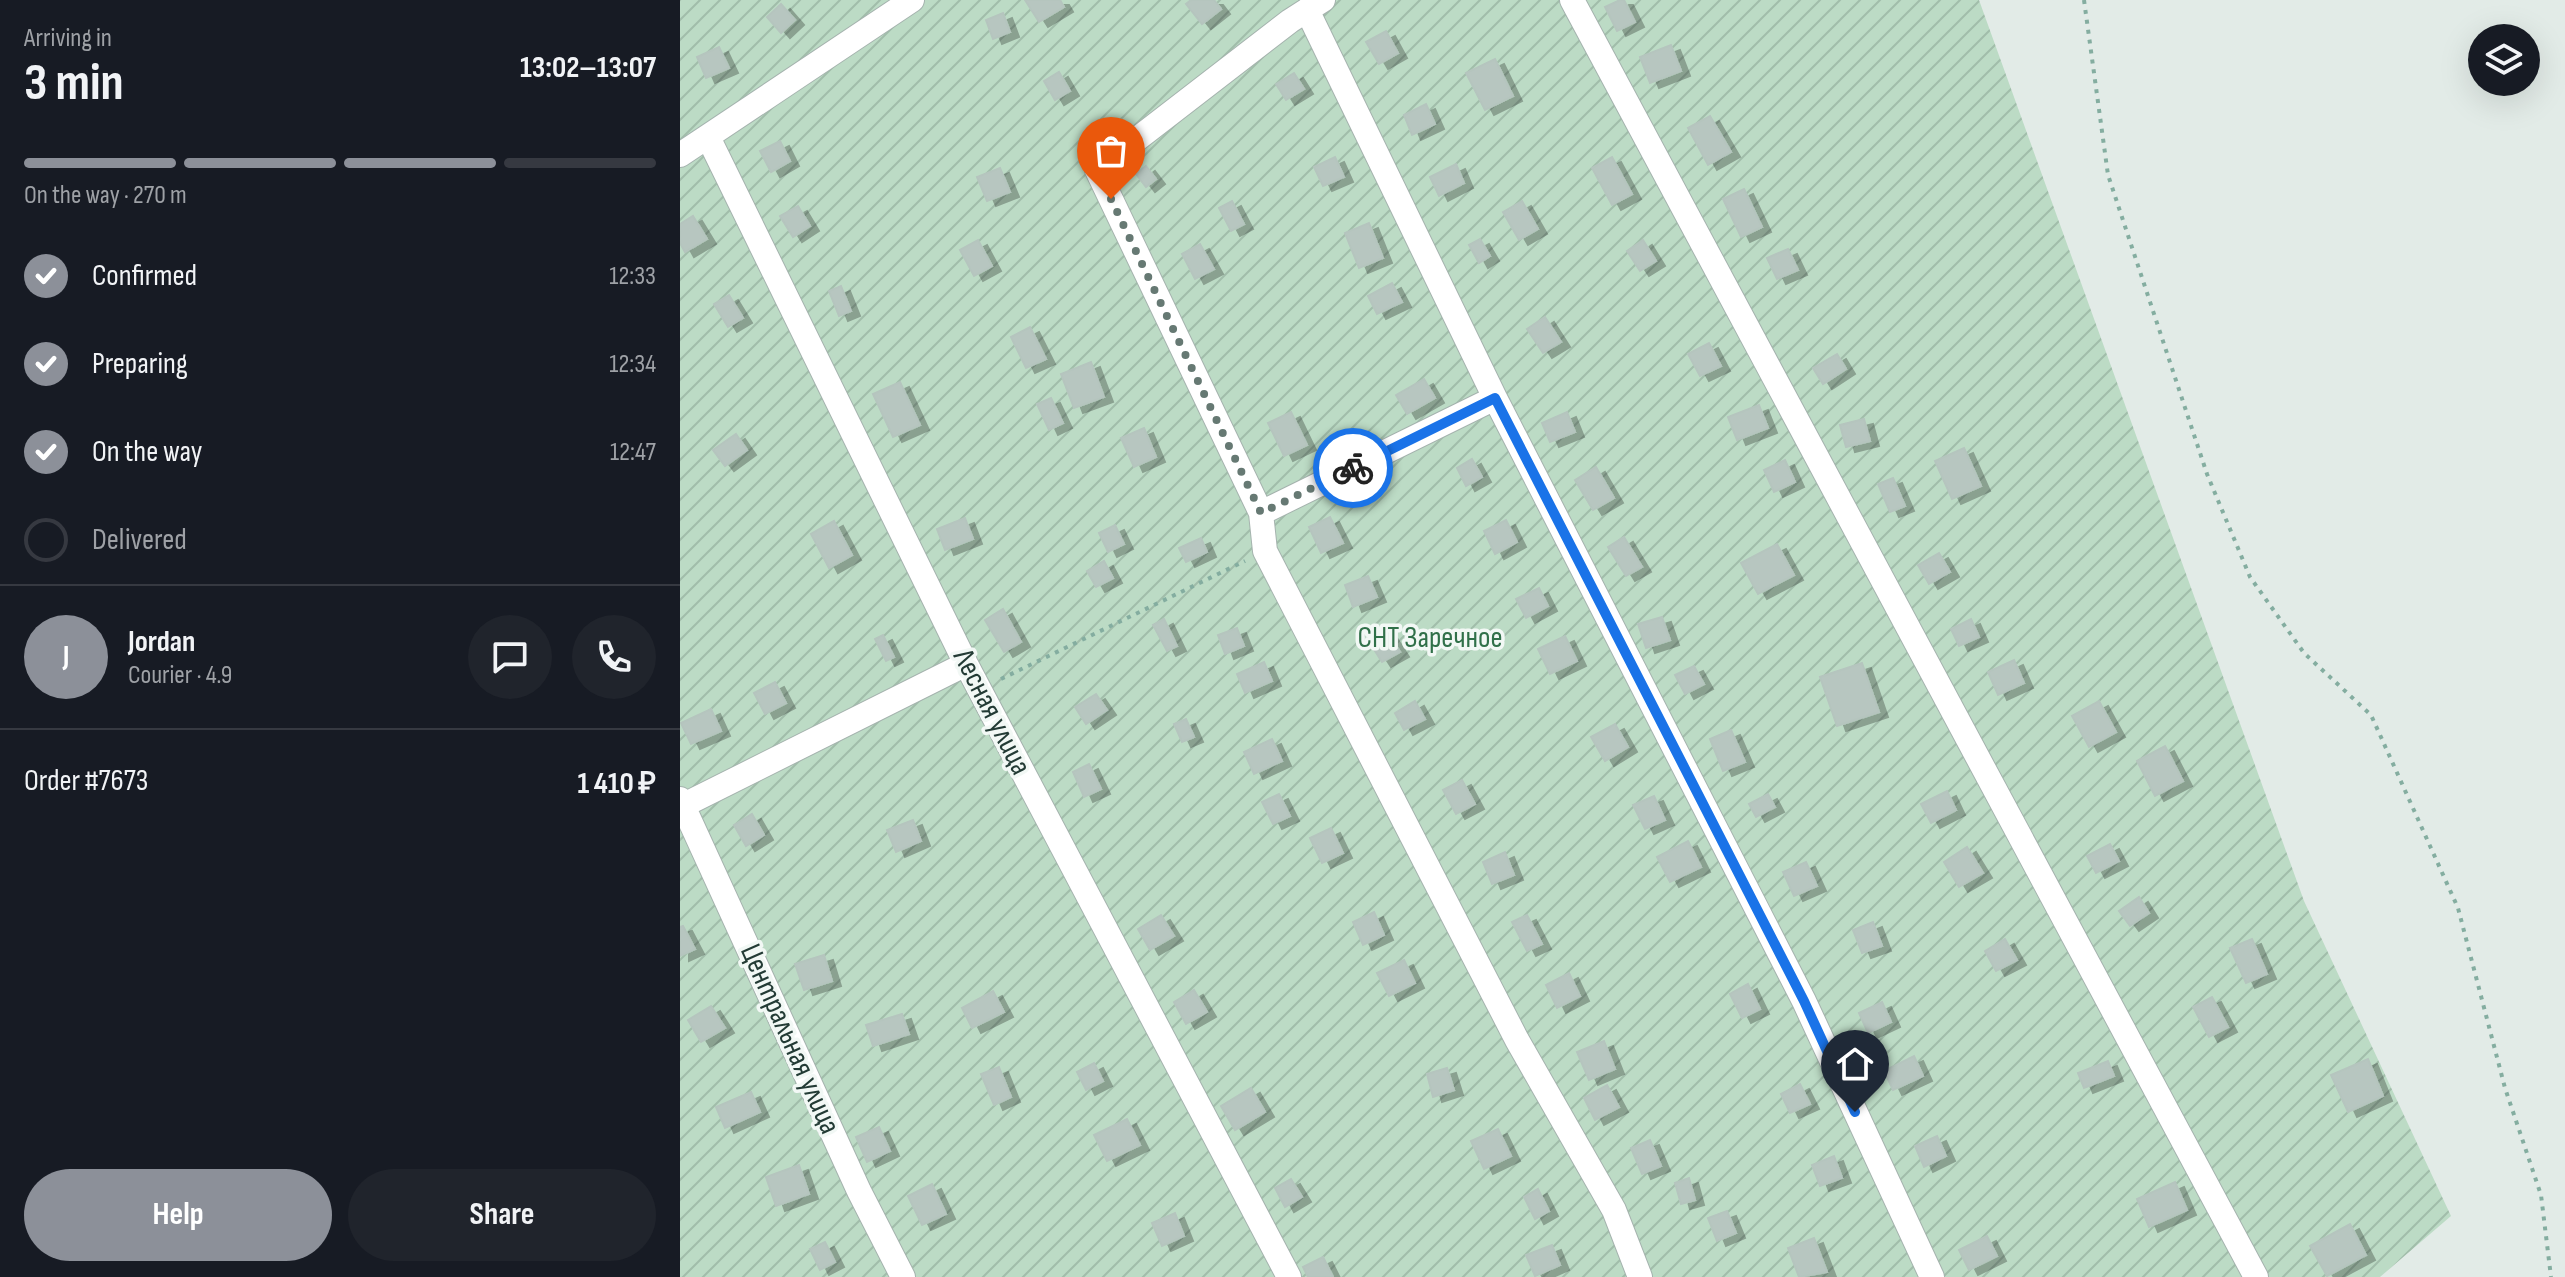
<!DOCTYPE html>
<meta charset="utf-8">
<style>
:root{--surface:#171b24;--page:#20242c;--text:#f1f3f6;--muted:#9ea1a6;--line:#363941;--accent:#8c9099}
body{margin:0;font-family:"Sofia Sans Condensed",sans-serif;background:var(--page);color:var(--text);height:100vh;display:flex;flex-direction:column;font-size:30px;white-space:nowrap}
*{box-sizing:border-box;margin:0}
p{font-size:26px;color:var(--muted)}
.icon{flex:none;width:44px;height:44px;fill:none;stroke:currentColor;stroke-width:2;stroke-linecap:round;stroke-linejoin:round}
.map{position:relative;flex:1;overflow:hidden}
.side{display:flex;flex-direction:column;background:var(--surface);width:680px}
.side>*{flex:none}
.tools{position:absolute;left:1788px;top:24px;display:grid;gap:16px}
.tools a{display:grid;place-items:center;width:72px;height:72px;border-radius:50%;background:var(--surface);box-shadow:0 8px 32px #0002;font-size:40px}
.pin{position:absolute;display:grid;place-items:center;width:68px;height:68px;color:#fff;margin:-82px -34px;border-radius:50% 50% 50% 0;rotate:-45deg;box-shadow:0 0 8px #0007}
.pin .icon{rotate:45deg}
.courier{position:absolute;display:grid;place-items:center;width:80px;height:80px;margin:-40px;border:6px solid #1a73e8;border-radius:50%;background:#fff;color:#222;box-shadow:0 2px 10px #0007}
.summary em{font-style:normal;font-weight:700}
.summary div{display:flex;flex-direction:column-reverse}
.summary{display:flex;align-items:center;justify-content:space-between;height:136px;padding:0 24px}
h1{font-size:52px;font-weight:700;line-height:60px}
.bar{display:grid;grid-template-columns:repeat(4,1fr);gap:12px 8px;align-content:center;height:96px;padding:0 24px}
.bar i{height:10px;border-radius:6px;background:var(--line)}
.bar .current{background:var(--accent)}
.bar p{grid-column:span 4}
.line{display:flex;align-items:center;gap:20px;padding:0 24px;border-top:2px solid var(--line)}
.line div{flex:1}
.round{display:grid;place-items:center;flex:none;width:84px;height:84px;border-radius:42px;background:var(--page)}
ol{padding:0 24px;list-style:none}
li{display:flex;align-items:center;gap:24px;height:88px}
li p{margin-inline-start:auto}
li .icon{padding:8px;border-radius:50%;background:var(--accent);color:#fff;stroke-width:4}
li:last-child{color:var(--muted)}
li i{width:44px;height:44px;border:4px solid var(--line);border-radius:50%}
.primary-button{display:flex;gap:16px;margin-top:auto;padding:16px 24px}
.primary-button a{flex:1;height:92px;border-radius:48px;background:var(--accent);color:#fff;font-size:32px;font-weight:700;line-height:92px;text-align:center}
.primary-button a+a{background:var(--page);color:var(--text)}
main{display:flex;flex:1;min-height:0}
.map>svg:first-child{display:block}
.garden{fill:url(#garden-furrows)}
.building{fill:#b7c6c0;stroke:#b5c5be;stroke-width:2;filter:url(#shadow)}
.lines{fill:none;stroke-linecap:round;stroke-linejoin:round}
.minor-casing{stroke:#a5b3ae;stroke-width:26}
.path{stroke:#84ada0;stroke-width:4;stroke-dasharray:4 6;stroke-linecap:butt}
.minor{stroke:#fff;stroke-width:24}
.done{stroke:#667973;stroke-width:8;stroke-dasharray:0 14.4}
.route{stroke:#1a73e8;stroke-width:10}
.labels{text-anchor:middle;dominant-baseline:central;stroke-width:7;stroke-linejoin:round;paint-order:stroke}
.park-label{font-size:30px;fill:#307049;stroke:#f2f8f5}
.street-label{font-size:30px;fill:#233b35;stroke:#f2f8f5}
</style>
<main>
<section class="side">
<div class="summary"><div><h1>3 min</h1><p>Arriving in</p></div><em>13:02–13:07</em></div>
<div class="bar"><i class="current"></i><i class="current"></i><i class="current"></i><i></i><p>On the way · 270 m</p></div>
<ol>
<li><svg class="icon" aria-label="check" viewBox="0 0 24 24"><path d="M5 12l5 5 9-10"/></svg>Confirmed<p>12:33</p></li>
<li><svg class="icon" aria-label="check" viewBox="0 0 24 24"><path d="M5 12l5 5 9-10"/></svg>Preparing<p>12:34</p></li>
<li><svg class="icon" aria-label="check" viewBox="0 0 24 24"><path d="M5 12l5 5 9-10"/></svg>On the way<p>12:47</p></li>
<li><i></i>Delivered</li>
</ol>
<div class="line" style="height:144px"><b class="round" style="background:var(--accent);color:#fff">J</b><div><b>Jordan</b><p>Courier · 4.9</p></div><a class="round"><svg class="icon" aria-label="chat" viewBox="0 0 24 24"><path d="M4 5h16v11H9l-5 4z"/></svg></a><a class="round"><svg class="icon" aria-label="phone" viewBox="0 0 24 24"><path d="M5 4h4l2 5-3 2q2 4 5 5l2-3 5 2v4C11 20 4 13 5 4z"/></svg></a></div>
<div class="line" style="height:104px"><div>Order #7673</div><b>1 410 ₽</b></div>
<div class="primary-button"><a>Help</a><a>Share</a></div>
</section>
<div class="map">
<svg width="1885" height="1277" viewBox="0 0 1885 1277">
<defs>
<pattern id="garden-furrows" width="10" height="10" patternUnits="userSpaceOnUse" patternTransform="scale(2)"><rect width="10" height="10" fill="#bcdbc5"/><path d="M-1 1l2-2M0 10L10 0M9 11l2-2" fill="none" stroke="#a1bdaa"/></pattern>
<filter id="shadow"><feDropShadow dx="9" dy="5" stdDeviation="0" flood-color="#0004"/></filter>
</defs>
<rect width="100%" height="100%" fill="#e2ebe7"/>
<!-- garden -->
<path class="garden" d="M0,0H1299L1624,901L1771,1216L1700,1277H0Z"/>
<!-- building -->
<path class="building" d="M345,0H380L384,7L359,22Z
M511,0H534L541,9L522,24L506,4Z
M940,0H944L955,22L937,31L925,7Z
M101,4L115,20L101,33L87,17Z
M323,13L330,32L313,39L306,20Z
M706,31L718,53L699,64L686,42Z
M991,45L1001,71L970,83L960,57Z
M39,47L49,68L26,78L17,57Z
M815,59L833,96L805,110L786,73Z
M379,72L390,91L375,100L364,81Z
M614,73L624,89L606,100L596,84Z
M746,104L755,124L732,135L724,115Z
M1030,116L1051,152L1028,165L1008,128Z
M100,141L110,161L91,172L80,151Z
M655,157L664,177L643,186L634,167Z
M932,157L952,194L932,205L912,168Z
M776,164L784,183L759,196L750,177Z
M466,166L476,179L466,187L456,174Z
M320,168L330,192L307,201L297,177Z
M1064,189L1082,227L1061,237L1043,199Z
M552,201L564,224L551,231L539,208Z
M842,201L858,229L839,240L823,212Z
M118,206L130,226L113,237L100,216Z
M13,216L27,239L5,252L0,243V224Z
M689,223L703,258L679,268L665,233Z
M800,239L810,256L799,263L789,245Z
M298,240L312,266L294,276L280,250Z
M963,240L976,261L960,271L947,251Z
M520,244L534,269L515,279L502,254Z
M1108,249L1118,270L1097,279L1087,258Z
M712,283L722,302L697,314L688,296Z
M161,286L171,311L159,316L149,291Z
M49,295L63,318L48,327L34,304Z
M865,317L881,342L863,353L847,329Z
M350,327L366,359L346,368L331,337Z
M1029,343L1041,366L1020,376L1008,354Z
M1157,354L1166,369L1143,384L1133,368Z
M411,362L424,397L394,408L381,374Z
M744,379L755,398L727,414L716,395Z
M220,382L240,425L213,437L193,394Z
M371,398L383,423L369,430L357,404Z
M1079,405L1088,428L1057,440L1048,417Z
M611,412L627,445L604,456L588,423Z
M887,412L895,432L870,442L862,423Z
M1184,419L1190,441L1166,447L1160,425Z
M464,428L476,457L454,467L441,438Z
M56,434L67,450L45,466L33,450Z
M1284,448L1301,486L1272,499L1255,461Z
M792,459L802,477L786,486L777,468Z
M1105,460L1115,482L1094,492L1084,470Z
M916,467L934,498L913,510L895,480Z
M1213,478L1225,506L1210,512L1198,484Z
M650,517L663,543L641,553L629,527Z
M285,518L293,539L265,550L257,529Z
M826,520L837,542L815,554L804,531Z
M154,521L172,555L149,568L131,534Z
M435,525L444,544L428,552L419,533Z
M944,537L962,567L946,576L928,547Z
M521,538L527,552L506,562L499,548Z
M1097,544L1114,575L1078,594L1061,563Z
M1259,553L1270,572L1249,584L1238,565Z
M424,561L433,578L416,587L407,571Z
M688,576L697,597L673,607L665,585Z
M859,588L868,606L846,618L836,599Z
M323,609L341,642L324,652L305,620Z
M982,617L990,640L966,648L958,624Z
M484,619L497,646L487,651L473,625Z
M1291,619L1299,637L1279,646L1271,629Z
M557,628L564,646L545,654L538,635Z
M706,630L720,652L702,662L688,640Z
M203,635L214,657L206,661L195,639Z
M885,636L897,661L870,674L858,649Z
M1334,660L1344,683L1318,695L1308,672Z
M584,662L592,681L565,693L557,674Z
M1182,663L1199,712L1157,726L1140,677Z
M1014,666L1024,684L1005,694L995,675Z
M95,682L106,703L85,714L74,693Z
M416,694L427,710L406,724L395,707Z
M735,701L745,719L724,730L715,713Z
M1419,701L1436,732L1409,747L1392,716Z
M31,709L41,731L11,744L1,723Z
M506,719L514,737L502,742L494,724Z
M935,724L948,747L925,761L911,737Z
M1051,730L1065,762L1043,771L1030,739Z
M592,739L602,761L574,774L564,752Z
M1485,746L1503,781L1475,796L1457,761Z
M409,764L421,789L404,797L393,772Z
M782,780L795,804L776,814L763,790Z
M1267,791L1276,810L1251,823L1241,804Z
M599,794L610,816L593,824L582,802Z
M1088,794L1095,807L1076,817L1069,804Z
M974,796L985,820L965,829L953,805Z
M72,814L84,835L66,846L54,825Z
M233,820L241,841L216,852L207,830Z
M651,828L663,853L642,863L630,838Z
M1008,841L1021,867L990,882L977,857Z
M1430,844L1439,861L1416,873L1407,856Z
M1287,847L1303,873L1279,887L1264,862Z
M825,852L834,875L812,884L803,862Z
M1126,862L1137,886L1114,896L1103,872Z
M1459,897L1469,913L1450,926L1439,911Z
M694,912L704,935L683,945L673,922Z
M481,915L494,936L470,950L458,929Z
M847,915L862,944L847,951L832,922Z
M1193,922L1202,946L1182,953L1173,930Z
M3,926L15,949L0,956V927Z
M1325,939L1337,960L1316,971L1305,951Z
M1572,939L1587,974L1566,983L1550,948Z
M144,955L152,981L124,990L115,964Z
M724,960L735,983L709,996L697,973Z
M889,973L900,996L877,1008L866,985Z
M1068,984L1080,1009L1062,1018L1050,994Z
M514,990L527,1012L506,1024L494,1002Z
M313,991L324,1012L292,1028L282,1008Z
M1532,997L1548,1027L1529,1037L1513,1007Z
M1202,1002L1211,1022L1188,1033L1179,1013Z
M31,1006L45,1028L21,1042L8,1020Z
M222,1014L229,1034L193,1046L186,1025Z
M924,1041L935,1069L909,1080L897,1052Z
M1234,1056L1243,1076L1213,1090L1204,1071Z
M1688,1059L1703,1096L1668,1112L1651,1075Z
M1428,1061L1434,1076L1404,1088L1398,1073Z
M414,1063L423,1081L406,1090L397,1072Z
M319,1067L331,1097L314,1105L301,1074Z
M767,1068L774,1090L753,1097L747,1074Z
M1120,1084L1130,1104L1110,1113L1101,1094Z
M927,1085L939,1107L915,1120L904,1098Z
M571,1088L585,1112L555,1130L541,1106Z
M71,1092L80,1112L45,1128L36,1107Z
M447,1119L460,1145L427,1161L414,1135Z
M199,1127L210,1151L187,1162L176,1137Z
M818,1129L831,1156L804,1169L791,1141Z
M1257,1136L1266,1156L1244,1167L1235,1146Z
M970,1140L981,1166L962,1174L951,1148Z
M1154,1156L1162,1178L1140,1186L1132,1165Z
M119,1165L129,1194L96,1206L86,1177Z
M1009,1178L1015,1200L1001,1204L995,1183Z
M611,1179L622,1197L605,1207L595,1188Z
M1495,1182L1507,1210L1469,1227L1457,1199Z
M252,1184L266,1214L242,1225L228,1196Z
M858,1189L869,1211L855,1219L844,1197Z
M1047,1211L1056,1233L1037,1241L1028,1218Z
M495,1213L504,1236L482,1246L472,1223Z
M1670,1224L1686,1255L1647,1276L1630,1246Z
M1307,1236L1317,1256L1289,1270L1279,1250Z
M1134,1238L1147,1272L1119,1277L1108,1248Z
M145,1242L155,1262L140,1270L130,1249Z
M872,1245L880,1265L855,1276L846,1255Z
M643,1257L653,1277H628L623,1267Z"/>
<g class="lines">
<!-- minor casing -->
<g class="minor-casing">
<path id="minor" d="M643,0L610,21L417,170L581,513L585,551L837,1040L934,1210L960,1277
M892,0L1576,1277
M627,10L815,398
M29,139L286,664L609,1277
M0,155L232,0
M581,513L815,398L1124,1001L1252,1277
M0,799L179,1191L223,1277
M0,807L286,664"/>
</g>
<!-- path -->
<path class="path" d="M1404,0L1428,175L1527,474L1570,577L1624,653L1691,715L1778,908L1825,1088L1861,1195L1871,1277
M321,679L565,561"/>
<!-- minor -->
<use href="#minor" class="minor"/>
</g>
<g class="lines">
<!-- done -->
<path class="done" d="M431,199L581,513L673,468"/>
<!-- route -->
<path class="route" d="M673,468L815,398L1124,1001L1175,1112"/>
</g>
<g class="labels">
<!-- park labels -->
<g class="park-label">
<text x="750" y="638">СНТ Заречное</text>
</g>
<!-- street labels -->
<g class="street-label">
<text transform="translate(312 712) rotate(63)">Лесная улица</text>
<text transform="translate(110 1039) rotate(66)">Центральная улица</text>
</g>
</g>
</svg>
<div class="tools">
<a><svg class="icon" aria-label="layers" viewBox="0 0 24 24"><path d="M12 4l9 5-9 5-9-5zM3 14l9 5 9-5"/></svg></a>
</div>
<div class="pin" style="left:431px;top:199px;background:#ea580c"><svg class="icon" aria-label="bag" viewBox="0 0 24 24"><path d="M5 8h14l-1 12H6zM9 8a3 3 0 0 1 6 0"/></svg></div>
<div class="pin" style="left:1175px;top:1112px;background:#1f2937"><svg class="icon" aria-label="home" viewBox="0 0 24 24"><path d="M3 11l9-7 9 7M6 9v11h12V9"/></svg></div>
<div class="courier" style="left:673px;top:468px"><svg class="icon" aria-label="bike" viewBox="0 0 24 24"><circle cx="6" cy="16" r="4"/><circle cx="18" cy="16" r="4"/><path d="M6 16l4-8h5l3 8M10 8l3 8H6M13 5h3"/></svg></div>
</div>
</main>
